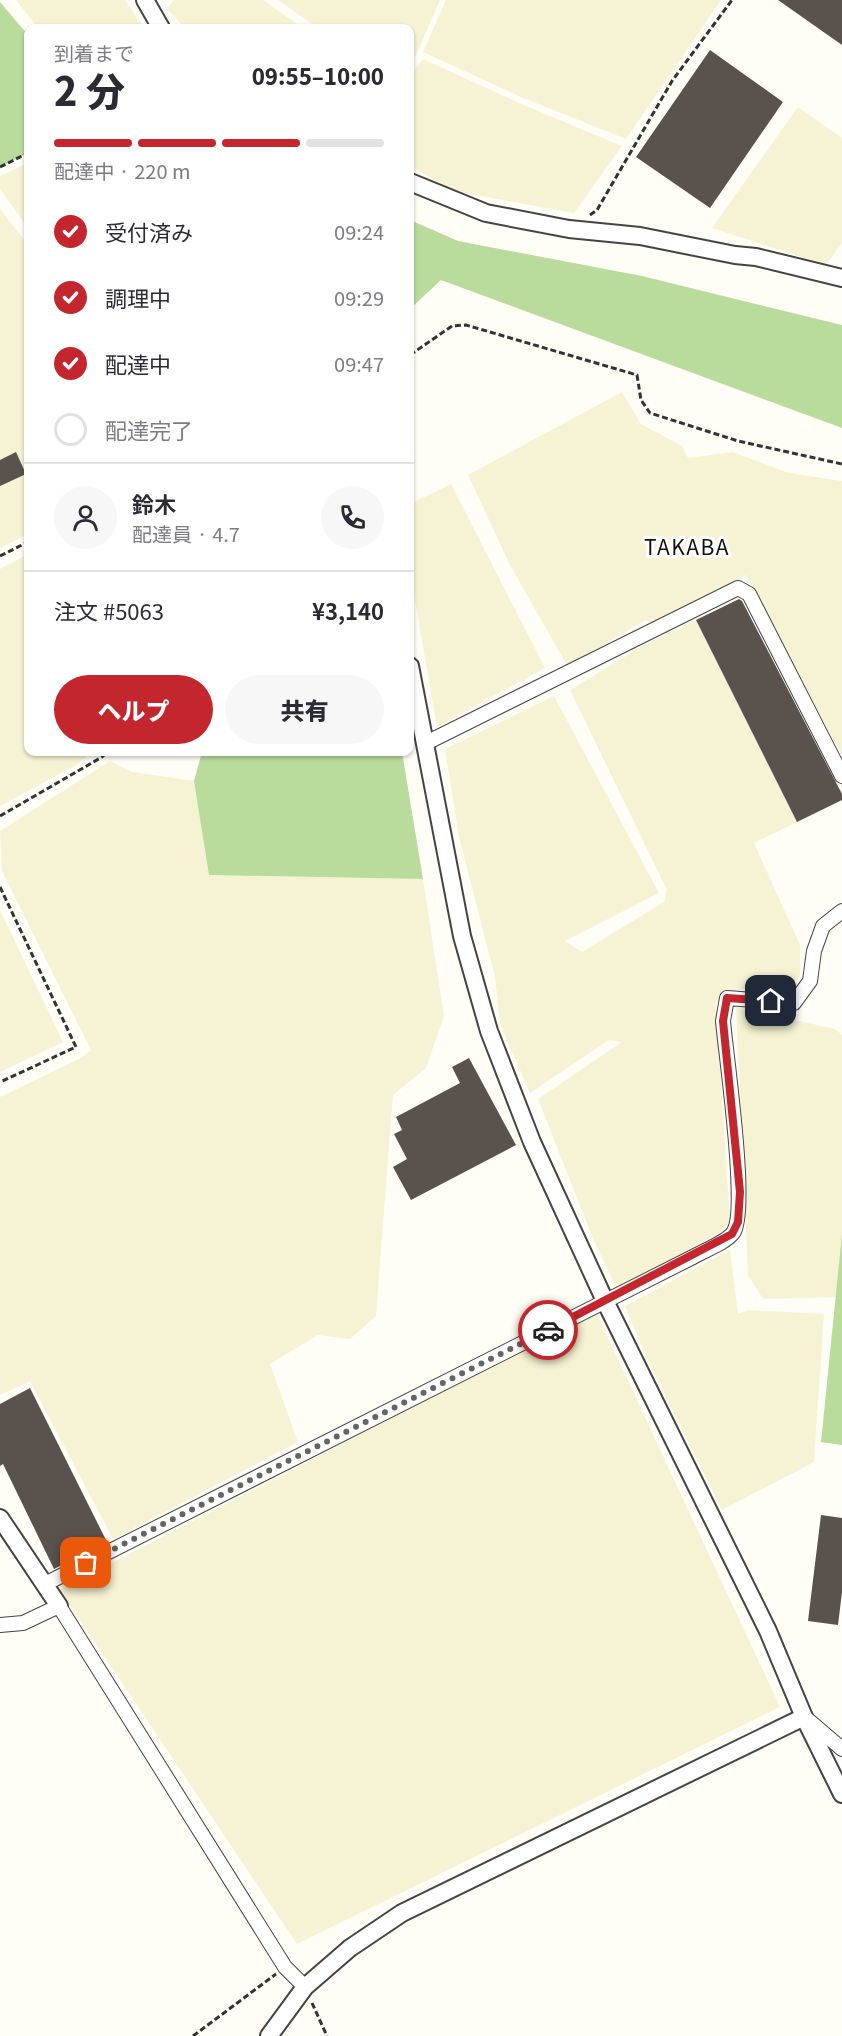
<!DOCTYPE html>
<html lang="ja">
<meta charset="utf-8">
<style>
:root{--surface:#fff;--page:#f7f7f7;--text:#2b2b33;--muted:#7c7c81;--line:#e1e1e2;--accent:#c4262e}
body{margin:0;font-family:Georgia,"Noto Sans JP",serif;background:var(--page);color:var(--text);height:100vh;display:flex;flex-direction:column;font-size:22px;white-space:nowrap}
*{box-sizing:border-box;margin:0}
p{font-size:20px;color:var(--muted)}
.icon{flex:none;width:33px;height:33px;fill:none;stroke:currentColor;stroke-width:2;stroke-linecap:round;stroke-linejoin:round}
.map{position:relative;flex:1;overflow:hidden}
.panel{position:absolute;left:24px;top:24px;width:390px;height:732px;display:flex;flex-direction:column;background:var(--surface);border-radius:12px;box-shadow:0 2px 4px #0004}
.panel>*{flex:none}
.pin{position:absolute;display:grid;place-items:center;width:51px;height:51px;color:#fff;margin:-26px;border-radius:12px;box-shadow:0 3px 9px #0006}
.courier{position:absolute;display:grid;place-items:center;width:60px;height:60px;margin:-30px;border:4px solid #c4262e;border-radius:50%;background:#fff;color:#222;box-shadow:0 2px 8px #0007}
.overview em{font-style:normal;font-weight:800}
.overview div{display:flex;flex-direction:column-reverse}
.overview{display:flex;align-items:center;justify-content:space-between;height:102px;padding:0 30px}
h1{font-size:39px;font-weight:800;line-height:45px}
.bar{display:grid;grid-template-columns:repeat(4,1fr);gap:9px 6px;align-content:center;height:72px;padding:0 30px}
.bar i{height:8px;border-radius:4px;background:var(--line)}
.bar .on{background:var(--accent)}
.bar p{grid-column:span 4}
.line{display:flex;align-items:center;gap:15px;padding:0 30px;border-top:2px solid var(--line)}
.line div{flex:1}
.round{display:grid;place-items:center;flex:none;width:63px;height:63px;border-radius:32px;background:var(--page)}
ol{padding:0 30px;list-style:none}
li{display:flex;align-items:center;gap:18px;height:66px}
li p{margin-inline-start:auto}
li .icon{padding:6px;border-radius:50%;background:var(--accent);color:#fff;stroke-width:4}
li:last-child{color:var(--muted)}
li i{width:33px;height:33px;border:3px solid var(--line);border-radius:50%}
.primary-button{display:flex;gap:12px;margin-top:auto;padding:12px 30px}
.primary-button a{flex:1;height:69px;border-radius:36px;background:var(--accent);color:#fff;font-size:24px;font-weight:800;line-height:69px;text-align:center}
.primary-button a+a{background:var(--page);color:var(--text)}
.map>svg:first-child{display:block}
.farmland{fill:#f6f3d4}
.forest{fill:#b9dc9c}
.building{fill:#5a524d}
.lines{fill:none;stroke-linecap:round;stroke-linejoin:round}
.minor-casing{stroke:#444;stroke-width:16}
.tertiary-casing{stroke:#444;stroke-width:20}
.path{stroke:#333;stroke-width:3;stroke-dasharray:6 3;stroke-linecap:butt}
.minor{stroke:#fff;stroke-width:14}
.tertiary{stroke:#fff;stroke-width:16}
.done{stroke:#646461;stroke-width:6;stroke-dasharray:0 10.8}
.route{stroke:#c4262e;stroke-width:8}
.labels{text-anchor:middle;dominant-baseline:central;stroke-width:6;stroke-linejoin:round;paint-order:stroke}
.quarter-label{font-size:21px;letter-spacing:1.5px;fill:#111;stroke:#fff}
</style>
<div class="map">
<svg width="842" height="2036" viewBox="0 0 842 2036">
<rect width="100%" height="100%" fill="#fffdf5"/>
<!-- farmland -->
<path class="farmland" d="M16,0H125L144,28H38Z
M174,0H263L303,28H185L167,9Z
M278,0H440L416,55L410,63V28H318Z
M446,0H721L626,139L521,97L423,52Z
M423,59L526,106L622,146L574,213L453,191L410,166V75Z
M798,107L842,138V243L826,265L712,228Z
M28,163V228L0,189V176Z
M0,209L28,245V534L0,548Z
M622,392L641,424L682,446L688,458L733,452L789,473L842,481V756L746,575L653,623L645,620L568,667L510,565L468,475Z
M451,484L545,668L437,727L410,571V504Z
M28,554V752H91L78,764L0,806V569Z
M696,620L797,822L754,843L800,945V977L789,985L751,984L716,1003L730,1222L719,1232L618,1291L594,1241L538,1099L622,1042L609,1040L530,1093L500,1024L495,977L459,837L445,749L554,696L659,893L565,941L582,952L664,902L667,890L570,690L649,642Z
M110,761L132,772L194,781L210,875L423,879L444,1016L426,1068L393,1095L376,1316L350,1339L318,1335L270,1364L298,1442L113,1539L30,1381L0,1395V1097L81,1058L91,1050L2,871L0,831Z
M0,910L63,1042L0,1072Z
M736,1007L835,1029L842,1035V1297L763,1299L748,1275Z
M730,1250L738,1314L748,1310L824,1314L814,1462L722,1510L647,1359L625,1306Z
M596,1312L780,1707L297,1944L60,1590Z"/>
<!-- forest -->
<path class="forest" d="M0,2L28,35V153L0,167Z
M410,220L458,241L642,276L842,325V428L441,280L410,309Z
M202,752H402L423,879L209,875L194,781Z
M842,1234V1445L821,1442Z"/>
<!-- building -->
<path class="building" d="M778,0H842V45Z
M710,50L783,102L710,208L636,157Z
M16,452L26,474L0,486V460Z
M739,599L742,601L842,794V800L797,822L696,620Z
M469,1058L516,1145L411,1200L393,1167L407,1159L394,1134L402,1130L396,1117L460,1083L452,1067Z
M30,1388L107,1542L54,1569L3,1464L0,1466V1404Z
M821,1515L842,1518V1592L838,1625L808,1621Z"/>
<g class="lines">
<!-- minor casing -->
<g class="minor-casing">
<path id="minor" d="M426,743L738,588L749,594L842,776
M45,1584L693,1257C705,1250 725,1243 733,1233C749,1212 726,1056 723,1021L727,998L794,1003L810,981L814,951L823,926L842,911
M0,1625L23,1623L59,1606L285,1967L305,1987
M807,1719L842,1749"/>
</g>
<!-- tertiary casing -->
<g class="tertiary-casing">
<path id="tertiary" d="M145,0L161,28
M410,182L486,213L569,229L640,236L735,255L756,257L842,278
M410,666L462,936L489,1031L532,1142L605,1301L768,1631L804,1717L842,1794
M0,1518L59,1606
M269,2036L305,1987L350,1948L402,1913L804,1717"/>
</g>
<!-- path -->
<path class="path" d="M0,167L28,153
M590,215L597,210L672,81L732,0
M410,355L452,326L466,325L637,375L641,400L650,413L738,441L842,464
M0,556L28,542
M0,816L102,757L107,752
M0,887L76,1047L0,1082
M312,2003L327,2036
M193,2036L276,1974"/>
<!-- minor -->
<use href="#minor" class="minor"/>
<!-- tertiary -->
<use href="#tertiary" class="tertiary"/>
</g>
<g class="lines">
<!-- done -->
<path class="done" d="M86,1563L548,1330"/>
<!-- route -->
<path class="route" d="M548,1330L732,1234L738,1222L740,1192L723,1021L727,998L771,1001"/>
</g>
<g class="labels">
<!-- quarter labels -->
<g class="quarter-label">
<text x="687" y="546">TAKABA</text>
</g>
</g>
</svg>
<div class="pin" style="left:86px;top:1563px;background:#ea580c"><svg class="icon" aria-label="bag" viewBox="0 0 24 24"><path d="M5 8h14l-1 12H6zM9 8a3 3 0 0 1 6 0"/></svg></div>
<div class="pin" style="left:771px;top:1001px;background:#1f2937"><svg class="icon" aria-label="home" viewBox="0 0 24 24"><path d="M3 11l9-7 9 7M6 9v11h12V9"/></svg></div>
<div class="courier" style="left:548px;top:1330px"><svg class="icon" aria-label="car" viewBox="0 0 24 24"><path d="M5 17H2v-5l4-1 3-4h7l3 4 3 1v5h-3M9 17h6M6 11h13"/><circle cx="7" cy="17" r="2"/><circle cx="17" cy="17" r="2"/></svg></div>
<section class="panel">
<div class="overview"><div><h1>2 分</h1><p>到着まで</p></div><em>09:55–10:00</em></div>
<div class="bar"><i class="on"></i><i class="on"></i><i class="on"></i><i></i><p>配達中 · 220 m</p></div>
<ol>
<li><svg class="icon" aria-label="check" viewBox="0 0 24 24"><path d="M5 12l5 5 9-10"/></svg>受付済み<p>09:24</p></li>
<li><svg class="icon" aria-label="check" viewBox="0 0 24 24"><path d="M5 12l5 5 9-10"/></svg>調理中<p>09:29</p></li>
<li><svg class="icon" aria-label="check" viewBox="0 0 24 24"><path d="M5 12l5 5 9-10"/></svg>配達中<p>09:47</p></li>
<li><i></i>配達完了</li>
</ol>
<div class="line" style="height:108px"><a class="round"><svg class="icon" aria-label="person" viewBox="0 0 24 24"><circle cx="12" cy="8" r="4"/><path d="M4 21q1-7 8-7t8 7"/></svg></a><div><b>鈴木</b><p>配達員 · 4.7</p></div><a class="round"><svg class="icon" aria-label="phone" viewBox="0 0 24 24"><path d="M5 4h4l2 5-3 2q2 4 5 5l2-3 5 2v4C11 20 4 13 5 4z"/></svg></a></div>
<div class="line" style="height:78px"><div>注文 #5063</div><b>¥3,140</b></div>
<div class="primary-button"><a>ヘルプ</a><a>共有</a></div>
</section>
</div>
